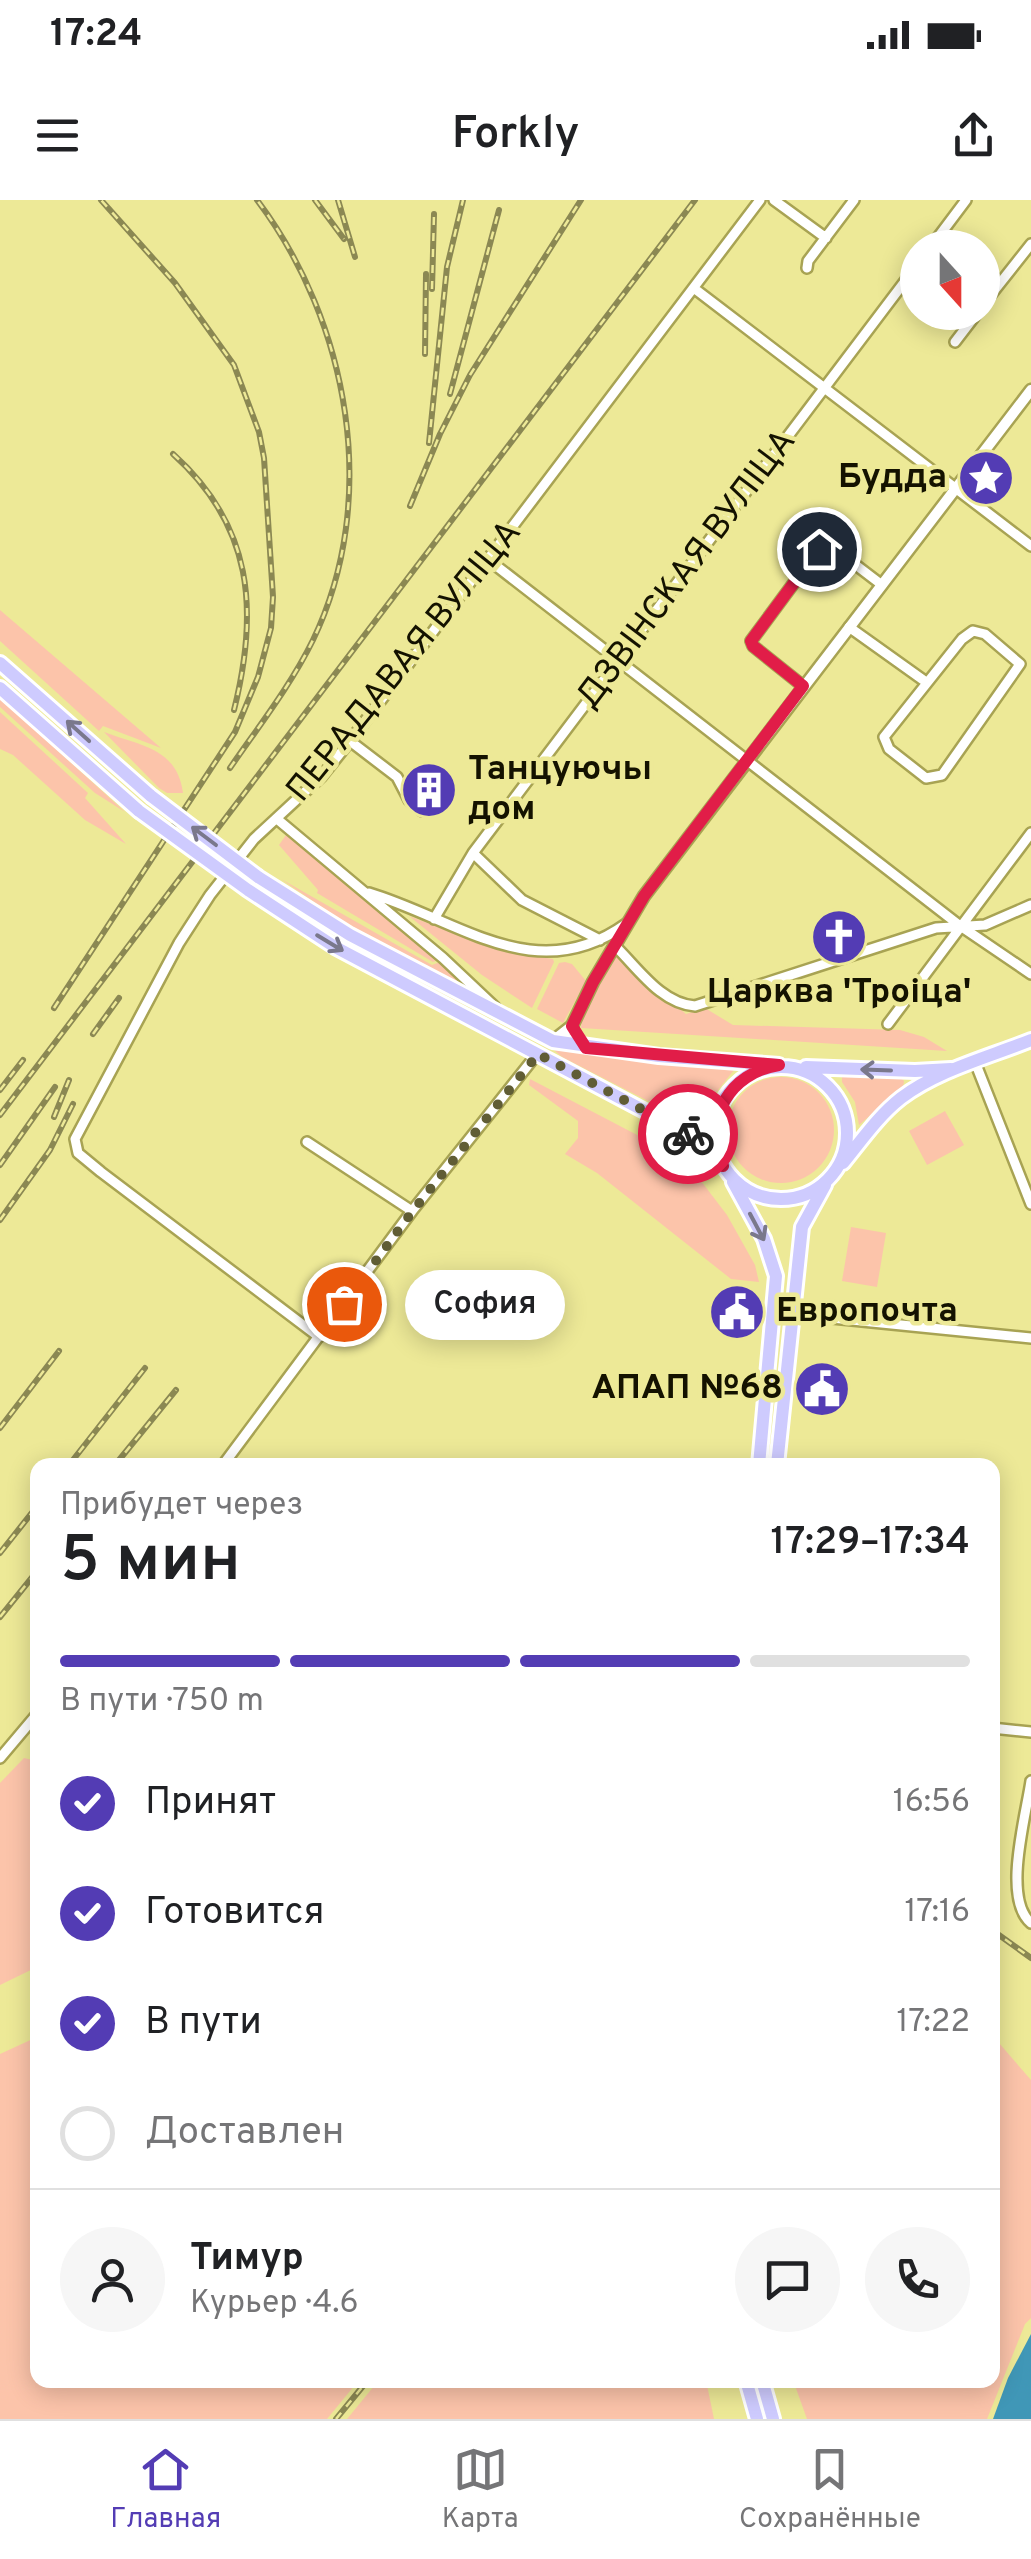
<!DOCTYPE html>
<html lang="ru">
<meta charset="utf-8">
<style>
:root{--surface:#fff;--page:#f6f6f6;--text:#202124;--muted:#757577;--line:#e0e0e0;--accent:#533cb4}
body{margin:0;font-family:Overpass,sans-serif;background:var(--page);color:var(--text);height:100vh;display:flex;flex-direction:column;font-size:38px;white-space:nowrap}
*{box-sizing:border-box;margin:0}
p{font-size:32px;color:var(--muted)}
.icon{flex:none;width:55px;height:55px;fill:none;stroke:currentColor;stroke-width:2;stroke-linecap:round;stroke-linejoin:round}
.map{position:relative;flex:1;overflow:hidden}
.sheet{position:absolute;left:30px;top:1258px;width:970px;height:930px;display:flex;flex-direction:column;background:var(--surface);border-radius:20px;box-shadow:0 5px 25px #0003}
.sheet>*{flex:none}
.needle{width:65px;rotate:159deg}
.fabs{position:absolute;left:900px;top:30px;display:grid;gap:20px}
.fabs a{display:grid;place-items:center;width:100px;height:100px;border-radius:50%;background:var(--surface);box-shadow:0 5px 25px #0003;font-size:50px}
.pin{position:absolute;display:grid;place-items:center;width:85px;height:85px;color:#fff;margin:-42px;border:5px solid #fff;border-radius:50%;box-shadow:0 2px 10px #0007}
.courier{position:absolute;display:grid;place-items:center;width:100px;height:100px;margin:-50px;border:8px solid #e11d48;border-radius:50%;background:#fff;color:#222;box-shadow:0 2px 12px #0007}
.bubble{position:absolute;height:70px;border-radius:35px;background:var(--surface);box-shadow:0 5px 25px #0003;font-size:32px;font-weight:600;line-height:70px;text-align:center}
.headline em{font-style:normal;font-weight:600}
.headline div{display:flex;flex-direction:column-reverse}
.headline{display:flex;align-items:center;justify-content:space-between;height:170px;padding:0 30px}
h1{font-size:65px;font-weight:600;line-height:75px}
.bar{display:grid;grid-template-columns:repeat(4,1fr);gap:15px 10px;align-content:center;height:120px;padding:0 30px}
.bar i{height:12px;border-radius:8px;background:var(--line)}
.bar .current{background:var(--accent)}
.bar p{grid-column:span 4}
.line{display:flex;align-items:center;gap:25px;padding:0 30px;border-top:2px solid var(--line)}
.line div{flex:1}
.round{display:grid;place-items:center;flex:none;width:105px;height:105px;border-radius:52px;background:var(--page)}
ol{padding:0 30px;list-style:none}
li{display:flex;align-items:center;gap:30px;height:110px}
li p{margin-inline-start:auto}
li .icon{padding:10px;border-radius:50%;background:var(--accent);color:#fff;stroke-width:4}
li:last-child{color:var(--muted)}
li i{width:55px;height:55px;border:5px solid var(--line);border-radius:50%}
.status{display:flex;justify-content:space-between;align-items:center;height:70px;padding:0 50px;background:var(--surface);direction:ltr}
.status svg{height:28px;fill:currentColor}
header{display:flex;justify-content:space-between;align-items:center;height:130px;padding:0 30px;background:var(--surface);font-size:45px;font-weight:600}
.dock{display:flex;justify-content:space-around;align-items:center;height:140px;border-top:2px solid var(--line);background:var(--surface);font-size:28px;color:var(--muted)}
.dock a{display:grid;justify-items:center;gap:5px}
.dock .current{color:var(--accent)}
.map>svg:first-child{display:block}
.green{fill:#fcc4aa}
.water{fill:#4097b7}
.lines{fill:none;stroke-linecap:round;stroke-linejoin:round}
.minor-casing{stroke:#a8a353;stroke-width:14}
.tertiary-casing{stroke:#a8a353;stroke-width:15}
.primary-casing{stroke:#fff;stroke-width:18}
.minor{stroke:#fff;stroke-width:9}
.tertiary{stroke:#fff;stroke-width:10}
.primary{stroke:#cecbfe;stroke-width:12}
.rail-casing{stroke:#8b8853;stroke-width:6}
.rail{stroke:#ede997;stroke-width:2.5;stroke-dasharray:8;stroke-linecap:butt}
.primary-bridge-casing{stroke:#fff;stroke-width:18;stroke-linecap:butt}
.primary-bridge{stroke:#cecbfe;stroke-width:12}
.oneway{stroke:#7a788c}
.done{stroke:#605d35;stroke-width:10;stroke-dasharray:0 18}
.route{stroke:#e11d48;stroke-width:12}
.labels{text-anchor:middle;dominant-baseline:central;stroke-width:9;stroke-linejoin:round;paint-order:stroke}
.poi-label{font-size:35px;font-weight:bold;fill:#141200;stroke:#ede997;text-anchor:end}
.street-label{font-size:35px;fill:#141200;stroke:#ede997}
</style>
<div class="status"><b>17:24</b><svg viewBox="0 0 49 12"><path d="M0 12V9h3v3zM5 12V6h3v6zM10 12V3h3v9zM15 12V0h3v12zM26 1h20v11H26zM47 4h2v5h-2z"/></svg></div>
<header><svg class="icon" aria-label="menu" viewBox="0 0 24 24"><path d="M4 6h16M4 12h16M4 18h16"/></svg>Forkly<svg class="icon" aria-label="share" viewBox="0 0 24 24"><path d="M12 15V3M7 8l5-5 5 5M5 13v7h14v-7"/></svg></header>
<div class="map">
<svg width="1031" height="2219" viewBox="0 0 1031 2219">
<rect width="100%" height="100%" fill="#ede997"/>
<!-- green -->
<path class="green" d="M0,410L161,548L103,526L99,531L0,441Z
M0,498L125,612L95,593L0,507Z
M0,512L88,593L85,598L126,644L85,620L13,555L0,549Z
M104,532C141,546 177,548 183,593H167L159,588Z
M286,635L437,760L433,762L317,693L318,690L279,645Z
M281,679L432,765L440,762L458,778L461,787L350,727Z
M409,716L505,752L553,759L554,762L532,808L482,775Z
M615,754L686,814L705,808L733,825L900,830L924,837L947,851L581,828L582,815Z
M565,762L572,764L586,781L563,823L537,809L559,763Z
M554,850L734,866V870L714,895L703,929L562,857Z
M842,874L899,876L904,881L903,887L859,925L855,902L842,882Z
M728 930a53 53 0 1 1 106 0a53 53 0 1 1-106 0Z
M530,879L685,960L727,1015L755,1065L759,1082L731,1079L597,973L565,954L578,938V921L529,885Z
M945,911L964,945L927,965L909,931Z
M851,1027L886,1033L877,1087L842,1081Z
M24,1558L37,1561V1767L0,1785V1583Z
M993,1836L1031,1880V2118L1025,2124L987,2219H807L793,2180H992Z
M37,1837L38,2180H359L327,2219H0V1854Z
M379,2180H706L714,2219H347Z"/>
<!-- water -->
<path class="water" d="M1031,2134V2219H993L1008,2178Z"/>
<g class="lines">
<!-- minor casing -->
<g class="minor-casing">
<path id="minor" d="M774,0L826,38
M930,48L966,0
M807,68L808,61L854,0
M695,89L1031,346
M982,106L1031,44
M955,142L978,112
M490,361L959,725L1031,774
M849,427L926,482
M973,431L985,434L1020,464L942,575L926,578L889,549L884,537L962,439Z
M803,486L753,446L751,441L819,349L831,346L882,385
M350,541L397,577L409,600L422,611
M277,619L443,758L495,807
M473,653L522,700L600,740
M369,693C459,720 536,789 626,724
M434,719L473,653L918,64
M615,746C637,767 661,804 695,806L936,728L985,725L1031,705
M888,824L1031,633
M975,862L1031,1004
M307,942L412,1011
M792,1114L1031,1138
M319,1137L101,972L78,953L75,939L179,743L210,695L254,639L322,576L350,541L760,0
M223,1265L412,1011L537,854
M992,1528L1031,1532
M0,1558L38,1513
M1031,1581C1026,1616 1002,1699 1031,1723"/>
</g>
<!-- tertiary casing -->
<g class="tertiary-casing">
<path id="tertiary" d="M553,841L572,826L593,782L644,696L1031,190"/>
</g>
<!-- primary casing -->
<g class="primary-casing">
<path id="primary" d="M0,463L151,596
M0,488L139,611
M258,677L350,735L553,841L659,856L779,865
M248,690L335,747L690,935L723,966
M715 933a66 66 0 1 1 132 0a66 66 0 1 1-132 0Z
M806,867L915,871L951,869
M843,963C861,941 878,916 901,898C938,870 989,857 1031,840
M733,982L764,1039L776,1076L759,1265
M777,1265L802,1027L825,985
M746,2180L757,2219
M762,2180L773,2219"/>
</g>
<!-- minor -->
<use href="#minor" class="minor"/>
<!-- tertiary -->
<use href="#tertiary" class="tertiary"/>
<!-- primary -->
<use href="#primary" class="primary"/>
<!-- rail casing -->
<g class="rail-casing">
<path id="rail" d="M315,0L344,39
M338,0L355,57
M432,89L434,14
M425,154L426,74
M450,194L499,10
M429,243L447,67L463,0
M173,254C253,326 259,410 234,510
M410,306L440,234L470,175L581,0
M230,568C259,526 291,485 313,440C381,299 349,122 257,0
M54,808L235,532L258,477L271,428L273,397L264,258L259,232L234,165L175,83L101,0
M93,834L119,798
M0,890L23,860
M0,915L695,0
M54,917L69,880
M0,965L55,887
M0,1020L50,950L73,904
M0,1228L59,1151
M69,1265L145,1168
M115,1265L176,1190
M0,1353L38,1305
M0,1417L38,1370
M992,1730L1031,1758
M336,2219L368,2180"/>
</g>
<!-- rail -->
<use href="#rail" class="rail"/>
<!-- primary-bridge casing -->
<g class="primary-bridge-casing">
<path id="primary-bridge" d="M151,596L258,677
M139,611L248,690"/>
</g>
<!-- primary-bridge -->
<use href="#primary-bridge" class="primary-bridge"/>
</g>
<!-- one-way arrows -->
<defs><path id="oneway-shaft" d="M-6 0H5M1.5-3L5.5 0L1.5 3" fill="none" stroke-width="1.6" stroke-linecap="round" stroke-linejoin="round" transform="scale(2.5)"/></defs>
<g class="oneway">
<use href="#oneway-shaft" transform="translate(78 531) rotate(-138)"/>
<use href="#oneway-shaft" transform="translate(204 636) rotate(-143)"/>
<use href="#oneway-shaft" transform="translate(330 743) rotate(31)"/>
<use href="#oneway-shaft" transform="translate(876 870) rotate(-178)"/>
<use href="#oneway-shaft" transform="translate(757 1027) rotate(62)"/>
</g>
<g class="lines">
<!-- done -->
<path class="done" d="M344,1104L412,1012L538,854L688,934"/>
<!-- route -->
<path class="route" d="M688,934L723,966C703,918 729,873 779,865L586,848L572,826L593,782L644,696L803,486L753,446L751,441L819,349"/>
</g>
<!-- icons -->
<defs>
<g id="sight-disc" transform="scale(2.875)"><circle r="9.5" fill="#533cb4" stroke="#ede997"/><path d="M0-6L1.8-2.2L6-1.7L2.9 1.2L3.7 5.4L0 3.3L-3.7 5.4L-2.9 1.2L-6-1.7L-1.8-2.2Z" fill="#fff"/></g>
<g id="building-disc" transform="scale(2.875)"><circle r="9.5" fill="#533cb4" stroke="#ede997"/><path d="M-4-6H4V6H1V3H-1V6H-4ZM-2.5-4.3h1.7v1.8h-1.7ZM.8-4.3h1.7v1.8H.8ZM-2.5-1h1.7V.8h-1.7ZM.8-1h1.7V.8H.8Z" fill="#fff"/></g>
<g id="church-disc" transform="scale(2.875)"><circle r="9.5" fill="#533cb4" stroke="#ede997"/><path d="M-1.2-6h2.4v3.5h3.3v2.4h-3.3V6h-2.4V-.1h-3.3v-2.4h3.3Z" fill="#fff"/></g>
<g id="civic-disc" transform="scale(2.875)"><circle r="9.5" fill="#533cb4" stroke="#ede997"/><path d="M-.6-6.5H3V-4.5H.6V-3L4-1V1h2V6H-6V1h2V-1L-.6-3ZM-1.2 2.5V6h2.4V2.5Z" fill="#fff"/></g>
</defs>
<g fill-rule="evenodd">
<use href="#sight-disc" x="986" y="278"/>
<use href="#building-disc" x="429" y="590"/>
<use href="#church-disc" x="839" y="737"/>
<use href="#civic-disc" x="737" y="1112"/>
<use href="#civic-disc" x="822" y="1189"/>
</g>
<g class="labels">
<!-- poi labels -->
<g class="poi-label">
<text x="947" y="278">Будда</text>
<text x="468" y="570" text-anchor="start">Танцуючы<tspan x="468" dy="40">дом</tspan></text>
<text x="839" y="793" text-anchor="middle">Царква 'Троіца'</text>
<text x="776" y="1112" text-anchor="start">Европочта</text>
<text x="783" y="1189">АПАП №68</text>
</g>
<!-- street labels -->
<g class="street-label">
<text transform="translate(687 370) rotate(-53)">ДЗВІНСКАЯ ВУЛІЦА</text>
<text transform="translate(405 462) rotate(-51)">ПЕРАДАВАЯ ВУЛІЦА</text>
</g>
</g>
</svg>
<div class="fabs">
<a><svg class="needle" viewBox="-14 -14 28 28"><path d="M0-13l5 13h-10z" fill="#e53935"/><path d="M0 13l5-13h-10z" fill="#757577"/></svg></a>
</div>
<div class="pin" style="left:344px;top:1104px;background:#ea580c"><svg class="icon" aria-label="bag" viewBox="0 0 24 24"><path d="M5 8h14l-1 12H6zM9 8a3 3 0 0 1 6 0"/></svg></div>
<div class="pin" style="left:819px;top:349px;background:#1f2937"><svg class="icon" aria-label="home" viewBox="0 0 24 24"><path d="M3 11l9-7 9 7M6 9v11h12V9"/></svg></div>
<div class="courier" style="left:688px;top:934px"><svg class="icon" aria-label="bike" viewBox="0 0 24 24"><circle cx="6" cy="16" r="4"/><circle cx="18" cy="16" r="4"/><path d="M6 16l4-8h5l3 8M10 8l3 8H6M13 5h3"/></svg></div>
<div class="bubble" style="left:405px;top:1070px;width:160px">София</div>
<section class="sheet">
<div class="headline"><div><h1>5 мин</h1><p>Прибудет через</p></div><em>17:29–17:34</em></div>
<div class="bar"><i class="current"></i><i class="current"></i><i class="current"></i><i></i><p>В пути · 750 m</p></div>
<ol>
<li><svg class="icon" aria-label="check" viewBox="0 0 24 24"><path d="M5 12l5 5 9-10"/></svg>Принят<p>16:56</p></li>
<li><svg class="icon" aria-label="check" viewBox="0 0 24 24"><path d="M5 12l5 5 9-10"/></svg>Готовится<p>17:16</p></li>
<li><svg class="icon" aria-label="check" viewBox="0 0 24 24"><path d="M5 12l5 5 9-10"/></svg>В пути<p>17:22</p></li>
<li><i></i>Доставлен</li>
</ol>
<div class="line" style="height:180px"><a class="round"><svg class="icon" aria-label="person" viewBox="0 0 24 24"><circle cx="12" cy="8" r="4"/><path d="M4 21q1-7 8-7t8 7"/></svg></a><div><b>Тимур</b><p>Курьер · 4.6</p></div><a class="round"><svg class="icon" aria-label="chat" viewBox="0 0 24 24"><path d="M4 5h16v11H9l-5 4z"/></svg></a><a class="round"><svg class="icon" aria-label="phone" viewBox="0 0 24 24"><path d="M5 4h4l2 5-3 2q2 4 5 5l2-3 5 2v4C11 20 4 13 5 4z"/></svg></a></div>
</section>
</div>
<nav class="dock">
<a class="current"><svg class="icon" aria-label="home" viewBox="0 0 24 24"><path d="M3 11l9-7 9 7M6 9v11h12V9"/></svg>Главная</a>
<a><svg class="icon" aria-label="map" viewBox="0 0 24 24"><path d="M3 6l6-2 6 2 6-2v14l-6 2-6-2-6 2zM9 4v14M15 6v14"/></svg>Карта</a>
<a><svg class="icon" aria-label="saved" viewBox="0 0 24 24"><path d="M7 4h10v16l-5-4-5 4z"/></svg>Сохранённые</a>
</nav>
